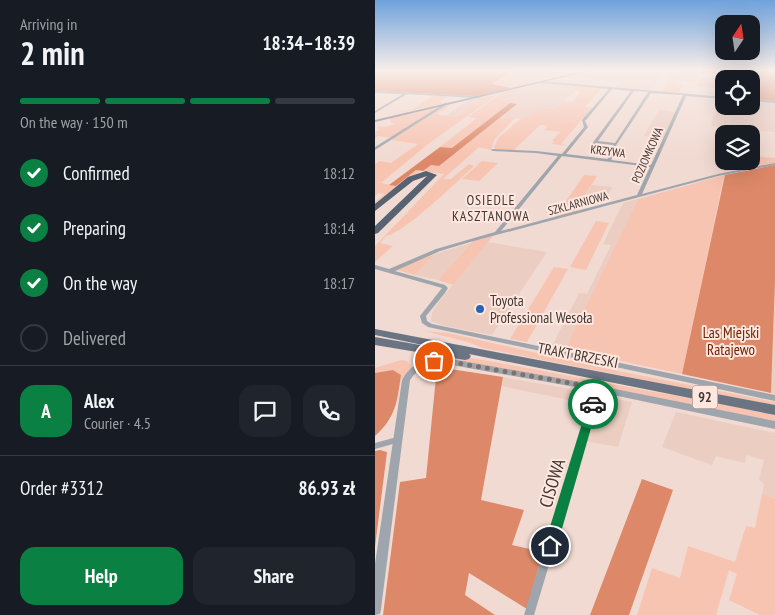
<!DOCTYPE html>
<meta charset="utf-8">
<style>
:root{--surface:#171b24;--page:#20242c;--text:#f1f3f6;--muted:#9ea1a6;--line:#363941;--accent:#0b8043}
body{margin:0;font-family:"PT Sans Narrow",sans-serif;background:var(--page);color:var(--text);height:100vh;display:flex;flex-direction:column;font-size:19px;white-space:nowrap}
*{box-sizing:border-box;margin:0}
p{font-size:16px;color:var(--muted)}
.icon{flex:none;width:28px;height:28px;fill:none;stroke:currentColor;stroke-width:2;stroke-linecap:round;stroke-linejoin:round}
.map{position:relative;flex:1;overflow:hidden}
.drawer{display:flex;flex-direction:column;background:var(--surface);width:375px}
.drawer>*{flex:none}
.needle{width:32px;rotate:13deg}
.controls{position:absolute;left:340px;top:15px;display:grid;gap:10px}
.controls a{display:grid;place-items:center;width:45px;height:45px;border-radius:10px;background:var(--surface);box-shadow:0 5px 20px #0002;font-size:25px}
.pin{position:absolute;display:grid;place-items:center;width:42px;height:42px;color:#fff;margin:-21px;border:2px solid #fff;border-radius:50%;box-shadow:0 1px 5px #0007}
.courier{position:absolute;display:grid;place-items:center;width:50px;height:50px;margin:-25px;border:4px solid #0b8043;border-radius:50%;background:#fff;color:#222;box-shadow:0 1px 6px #0007}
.summary em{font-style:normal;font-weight:700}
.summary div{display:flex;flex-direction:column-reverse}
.summary{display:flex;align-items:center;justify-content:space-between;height:85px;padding:0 20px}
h1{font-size:32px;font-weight:700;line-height:38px}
.bar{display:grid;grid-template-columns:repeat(4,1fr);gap:8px 5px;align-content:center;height:60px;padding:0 20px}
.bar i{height:6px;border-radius:4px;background:var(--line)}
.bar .on{background:var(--accent)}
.bar p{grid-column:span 4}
.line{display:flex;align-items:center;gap:12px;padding:0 20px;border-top:1px solid var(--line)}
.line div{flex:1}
.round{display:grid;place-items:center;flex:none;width:52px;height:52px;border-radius:15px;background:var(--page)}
ol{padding:0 20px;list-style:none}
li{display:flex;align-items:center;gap:15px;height:55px}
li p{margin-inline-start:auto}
li .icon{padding:5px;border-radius:50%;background:var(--accent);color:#fff;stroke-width:4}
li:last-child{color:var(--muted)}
li i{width:28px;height:28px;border:2px solid var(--line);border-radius:50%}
.action{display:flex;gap:10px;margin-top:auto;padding:10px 20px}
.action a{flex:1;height:58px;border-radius:15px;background:var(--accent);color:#fff;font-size:20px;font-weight:700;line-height:58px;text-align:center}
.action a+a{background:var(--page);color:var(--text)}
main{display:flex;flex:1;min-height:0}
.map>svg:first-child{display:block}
.built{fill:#eccdc2}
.green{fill:#f7c4b1}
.forest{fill:#dd8969}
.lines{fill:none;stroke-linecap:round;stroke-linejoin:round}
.minor{fill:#9fa5ad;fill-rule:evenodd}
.tertiary{fill:#9fa5ad;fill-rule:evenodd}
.secondary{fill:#808894;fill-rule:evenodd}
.primary{fill:#6a7482;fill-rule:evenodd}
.motorway{fill:#576272;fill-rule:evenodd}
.route{fill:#0b8043}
.done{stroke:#7f716b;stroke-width:5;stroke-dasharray:0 9}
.poi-dot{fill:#2565b7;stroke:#ffe7df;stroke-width:2}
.labels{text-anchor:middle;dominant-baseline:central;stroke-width:4;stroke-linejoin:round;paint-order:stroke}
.far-street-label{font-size:12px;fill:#413834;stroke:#ffe7df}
.far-neighbourhood-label{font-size:14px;letter-spacing:1px;fill:#413834;stroke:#ffe7df}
.shield{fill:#ffe7df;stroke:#7a6c67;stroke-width:1}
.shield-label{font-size:14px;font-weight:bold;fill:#413834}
.poi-label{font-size:15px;fill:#413834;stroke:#ffe7df;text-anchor:start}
.park-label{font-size:15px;fill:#6d2300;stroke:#ffe7df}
.street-label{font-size:15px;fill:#413834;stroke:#ffe7df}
.near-street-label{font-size:18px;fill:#413834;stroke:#ffe7df}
</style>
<main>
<section class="drawer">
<div class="summary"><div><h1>2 min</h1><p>Arriving in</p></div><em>18:34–18:39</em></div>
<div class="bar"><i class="on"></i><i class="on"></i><i class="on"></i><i></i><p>On the way · 150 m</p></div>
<ol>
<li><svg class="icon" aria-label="check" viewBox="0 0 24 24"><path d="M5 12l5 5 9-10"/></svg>Confirmed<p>18:12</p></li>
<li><svg class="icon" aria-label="check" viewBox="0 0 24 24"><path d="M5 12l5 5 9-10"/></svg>Preparing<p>18:14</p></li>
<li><svg class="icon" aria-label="check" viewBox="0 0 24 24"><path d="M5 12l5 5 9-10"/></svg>On the way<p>18:17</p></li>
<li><i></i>Delivered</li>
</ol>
<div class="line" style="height:90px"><b class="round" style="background:var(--accent);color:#fff">A</b><div><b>Alex</b><p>Courier · 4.5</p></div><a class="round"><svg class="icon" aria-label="chat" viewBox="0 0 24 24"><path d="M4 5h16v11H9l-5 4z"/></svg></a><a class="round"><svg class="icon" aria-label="phone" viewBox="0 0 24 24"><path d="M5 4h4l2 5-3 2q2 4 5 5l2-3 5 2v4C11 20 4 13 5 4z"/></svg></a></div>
<div class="line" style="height:65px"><div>Order #3312</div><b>86.93 zł</b></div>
<div class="action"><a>Help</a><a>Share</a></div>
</section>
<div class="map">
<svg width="400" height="615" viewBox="0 0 400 615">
<rect width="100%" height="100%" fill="#f1dad1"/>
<!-- built -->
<path class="built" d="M222,70H297L294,73L285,72L274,91L239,88L243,83L227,79L215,86L171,82L184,79L200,83L217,79L203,75Z
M165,83L203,86V88L180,109L165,108L154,116L146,119L125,117L141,104L125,101L142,89Z
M110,96L81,117L70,116L94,100Z
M344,98H349V106H376V101L400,103V132L336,126Z
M284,110L300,112L290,138L269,136Z
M217,185L236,187L237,188L229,201L227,198L210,196Z
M263,199L190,349L176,348L204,293L212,294L236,245L228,244L248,203Z
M113,242L172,252L117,335L70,326L56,321L57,313L63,303Z
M96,243L63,280L40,275L60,254Z
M400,280V394L396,393Z
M128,377L217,393L214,404L126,386Z
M223,395L257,402L243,447L210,441Z
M301,412L400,433V499L387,494L389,484L384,480L389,460L371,455L370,463L341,456L337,465L287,447Z"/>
<!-- green -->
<path class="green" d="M138,70H176L194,73L136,88L116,85Z
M307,70H327L324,73L321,82L303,81L302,84L308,85L304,94L287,92L297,74H304Z
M343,74L364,75L363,79H349V91H341L344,82H341L339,88L320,86L323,84L325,77L342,78Z
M202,87L227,88L210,107L217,108L186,144L194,146L177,144L179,141H177L185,132L169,130L173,126L165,125L139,150H121L119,147L124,137L147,118L154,116L165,108L180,109L188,101L197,102L206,92L200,91Z
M142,89L126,101L136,102L77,148L65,147L102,118L93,117L128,92Z
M60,95L73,96L64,102L69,103L80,96L70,103L24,113L38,109Z
M122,95L53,144L6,183L21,186L41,170L45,171L0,206V202L10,194L4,193L0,196V164L4,161L16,163L43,144L16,140L70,106L77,104L62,114L81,117L109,97Z
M65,107L18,138L3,136L0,138V132L5,130L2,126L11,127L20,124L16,122L15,118Z
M125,117L140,118L119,140L116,150L104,147L68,179H76L94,164L99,166C84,180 28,234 11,236L5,243L18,246L0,262V246L69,174L48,171L55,165L64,166Z
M376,156L400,158V163L349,172L352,161H376Z
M107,161L123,163L104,181L87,179Z
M382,168L349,176L307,374L190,349L263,199L350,175Z
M209,175L222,176L201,209L203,211L180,217Z
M221,221L234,223L211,270L195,267Z
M118,236L78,285L63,280L98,241Z
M60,254L40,275L22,270L23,268Z
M179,267L193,269L152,342L135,339Z
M49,331L73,333L238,370L400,402V406L108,348L93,342Z
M56,352C128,362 198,377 269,390C313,398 357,404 400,415V422L75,359H55V355L51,353Z
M26,360L32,361L37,367L26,380L22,404L26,375L18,370L0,373V368Z
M387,494L400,499V615H385L354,600L362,574L354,570L341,615H262L277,568L305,578L313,546L360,562L371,526L380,528Z"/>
<!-- forest -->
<path class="forest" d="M0,70H138L117,84L136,88L102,96L0,91Z
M327,70H400V101L376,99V79H363L364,75L326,73Z
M135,103L142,104L64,166L56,165L48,171L41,170L21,186L14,185L65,147L77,148Z
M400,165V280L396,393L307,374L350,175Z
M62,367L128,377L106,500L149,510L137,545L168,552L152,609L94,573L90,595L120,615H8L25,482L51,478Z
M18,370L26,375C22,402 21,417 0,436V373Z
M5,450L12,452L0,547V451Z
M267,479L298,490L254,615H215Z"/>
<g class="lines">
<!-- minor -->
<path class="minor" d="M166,81L349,97V99L311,96L267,194L343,174L400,163V165L343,176L95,242L65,251L20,271L70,285L73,288L70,293L51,316L52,321L57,324L400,395V401L53,327L47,323L45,316L67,288L0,269V265L14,269L61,249L120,232L183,156L161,153L118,151L116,150L117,149L161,151L187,154L209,127L207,120L234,89L165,83ZM237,89L256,91L214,148L217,149L221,143L238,145L232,154L235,156L232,159L191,154L213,127L210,121ZM259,91L273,92L240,143L223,141ZM276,93L308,95L276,165L236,160L239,155L236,153ZM187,156L275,167L262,195L126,231Z
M0,91L103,96L105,97L103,98L32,94L0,113V111L28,94L0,93Z
M376,99L400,101V103L376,101Z
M70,103L73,104L0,150V147Z
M223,385L226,386L227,388L159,615H149L219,388L220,386Z
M22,437L25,438L26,440L25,442L0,449V443Z"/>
<!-- tertiary -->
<path class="tertiary" d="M59,358H71L200,381L400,421V429L200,387L71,364C56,363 44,367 35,380L6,609L5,614L0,615V564L27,380C34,367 44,361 59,358Z"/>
<!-- secondary -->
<path class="secondary" d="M212,70H219L0,122V120Z"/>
<!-- primary -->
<path class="primary" d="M0,329L400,405V415L94,354L96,356L94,359L90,360L0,345V337L62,348L0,335Z"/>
<!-- motorway -->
<path class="motorway" d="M51,171L62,175L3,233L0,234V226L52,176L38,181L0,211V204L33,177Z"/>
</g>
<!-- sky -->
<linearGradient id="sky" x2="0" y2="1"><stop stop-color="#6ea2db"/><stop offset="0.45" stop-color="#f9eeea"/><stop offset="1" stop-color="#f9eeea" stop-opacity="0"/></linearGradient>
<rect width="400" height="156" fill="url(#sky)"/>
<!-- route -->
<path class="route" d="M218,401L223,404L182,546L180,550L175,552L171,550L169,546L213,404Z"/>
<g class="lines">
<!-- done -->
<path class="done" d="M59,361H71L223,388L218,404"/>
</g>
<!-- markers -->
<circle class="poi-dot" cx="105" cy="309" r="5"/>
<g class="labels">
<!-- far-street labels -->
<g class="far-street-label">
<text transform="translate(233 151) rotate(7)">KRZYWA</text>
<text transform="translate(272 155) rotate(-66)">POZIOMKOWA</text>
<text transform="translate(203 203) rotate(-15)">SZKLARNIOWA</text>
</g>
<!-- far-neighbourhood labels -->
<g class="far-neighbourhood-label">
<text x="116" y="200">OSIEDLE<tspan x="116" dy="16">KASZTANOWA</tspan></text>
</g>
<!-- shield labels -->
<rect class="shield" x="317.5" y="385.5" width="25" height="23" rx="4"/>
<g class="shield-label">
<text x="330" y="397">92</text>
</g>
<!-- poi labels -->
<g class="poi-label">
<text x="115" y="300">Toyota<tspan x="115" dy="17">Professional Wesoła</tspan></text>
</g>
<!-- park labels -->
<g class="park-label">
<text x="356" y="332">Las Miejski<tspan x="356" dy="17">Ratajewo</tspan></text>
</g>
<!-- street labels -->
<g class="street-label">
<text transform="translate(203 355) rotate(11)">TRAKT BRZESKI</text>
</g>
<!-- near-street labels -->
<g class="near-street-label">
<text transform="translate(177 483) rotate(-73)">CISOWA</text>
</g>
</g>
</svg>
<div class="controls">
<a><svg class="needle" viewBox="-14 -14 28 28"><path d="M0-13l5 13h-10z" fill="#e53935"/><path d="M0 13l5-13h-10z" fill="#9ea1a6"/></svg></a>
<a><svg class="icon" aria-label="locate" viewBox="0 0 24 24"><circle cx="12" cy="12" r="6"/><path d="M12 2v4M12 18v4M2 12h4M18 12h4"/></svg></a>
<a><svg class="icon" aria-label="layers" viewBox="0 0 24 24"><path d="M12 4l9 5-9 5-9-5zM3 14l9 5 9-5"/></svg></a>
</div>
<div class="pin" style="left:59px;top:361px;background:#ea580c"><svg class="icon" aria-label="bag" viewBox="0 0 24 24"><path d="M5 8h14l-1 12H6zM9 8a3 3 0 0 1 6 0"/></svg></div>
<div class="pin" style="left:175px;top:546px;background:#1f2937"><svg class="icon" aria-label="home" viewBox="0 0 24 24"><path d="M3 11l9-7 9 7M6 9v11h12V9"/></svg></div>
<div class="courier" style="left:218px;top:404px"><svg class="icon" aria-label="car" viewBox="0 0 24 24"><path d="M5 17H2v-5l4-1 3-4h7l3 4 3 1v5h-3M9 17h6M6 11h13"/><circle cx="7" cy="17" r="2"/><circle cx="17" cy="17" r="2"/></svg></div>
</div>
</main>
